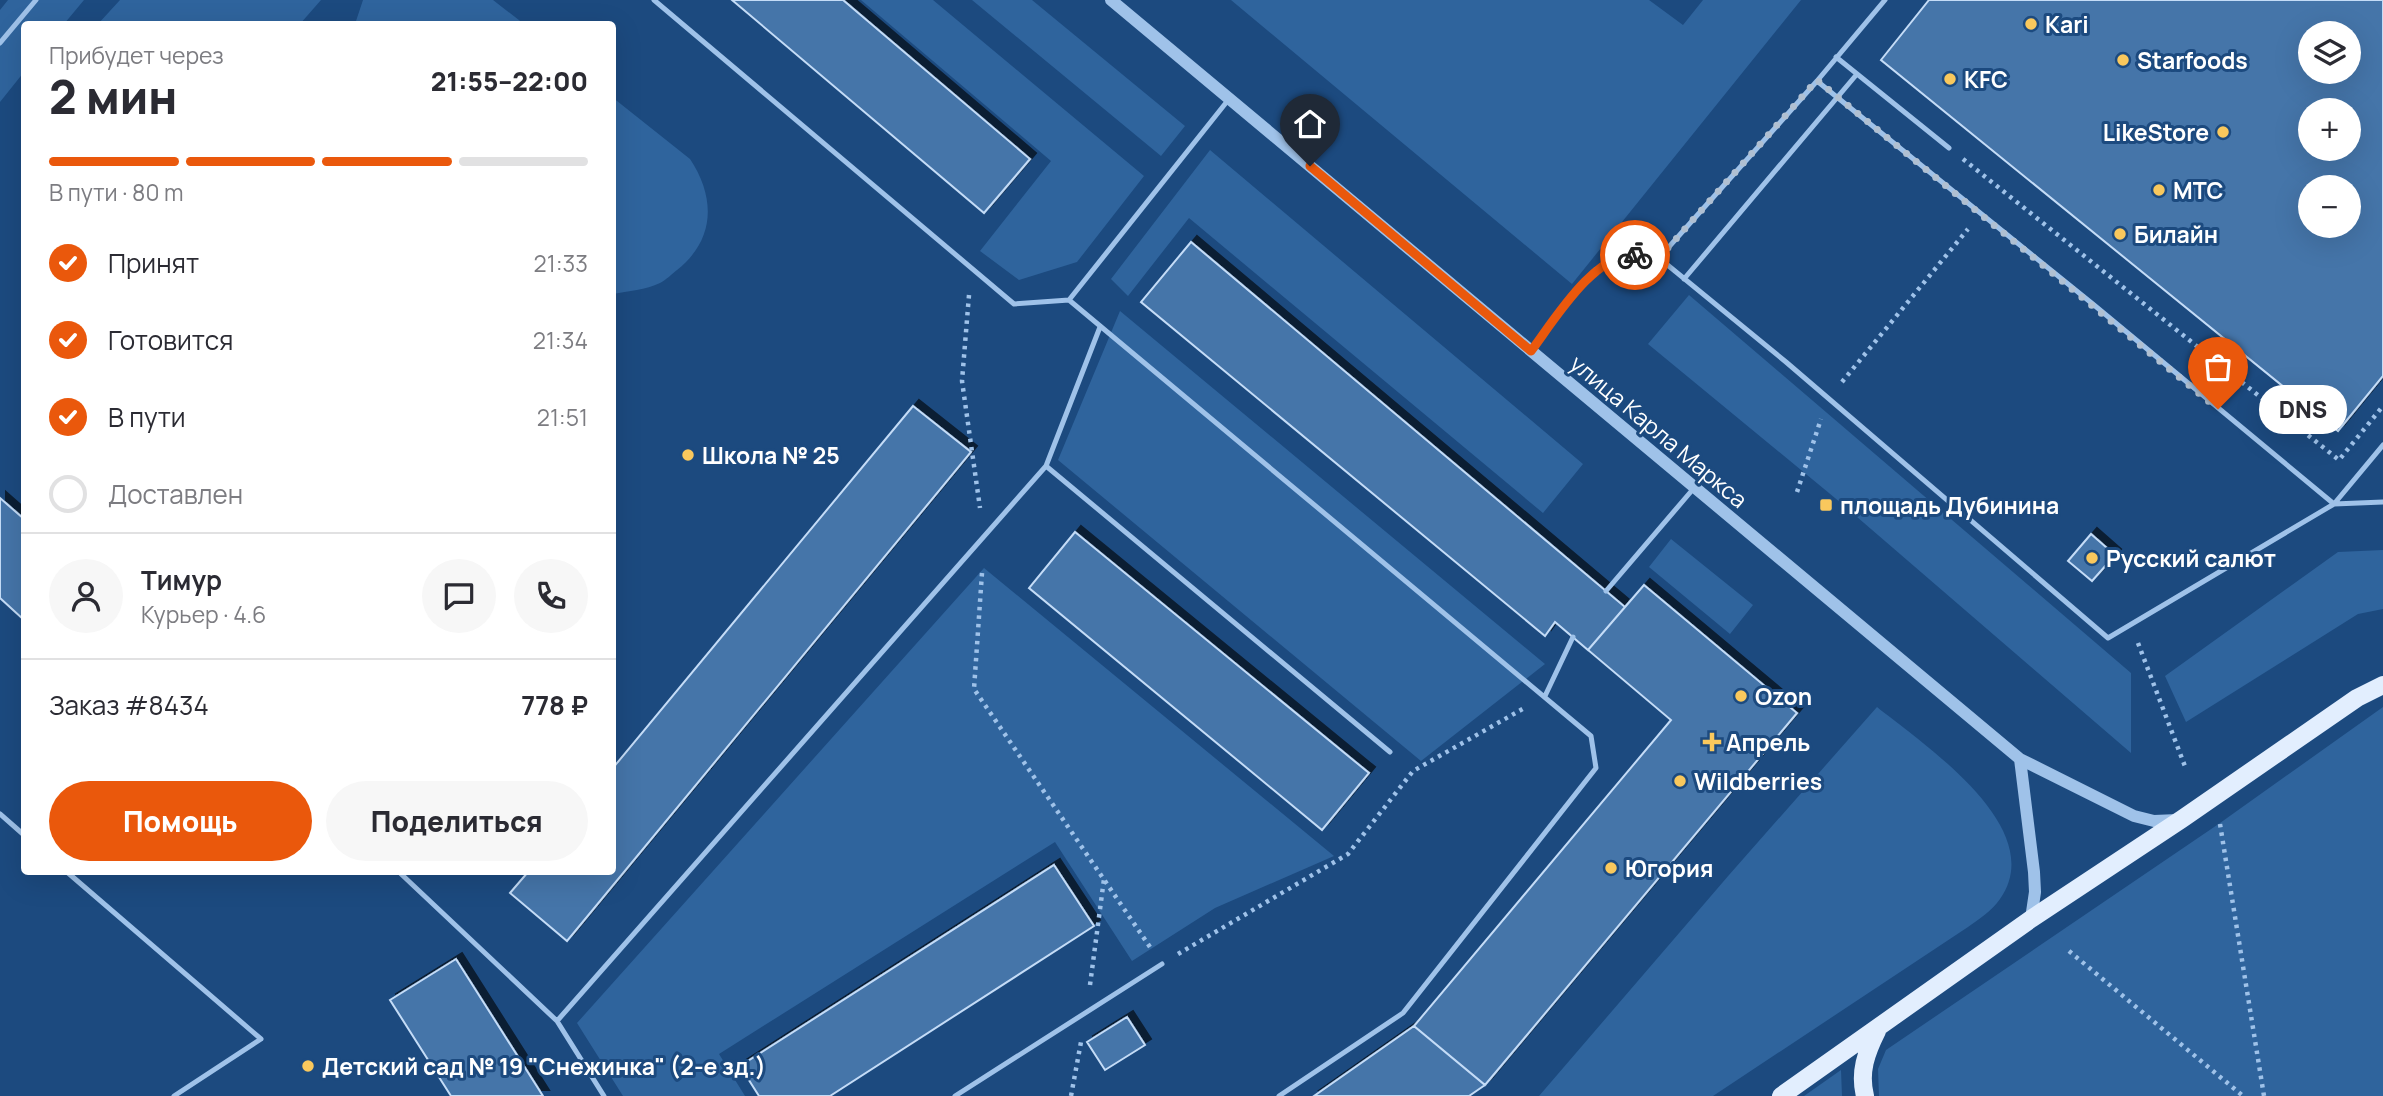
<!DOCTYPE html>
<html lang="ru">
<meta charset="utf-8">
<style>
:root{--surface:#fff;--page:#f7f7f7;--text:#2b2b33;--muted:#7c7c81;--line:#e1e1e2;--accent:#ea580c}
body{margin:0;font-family:Manrope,sans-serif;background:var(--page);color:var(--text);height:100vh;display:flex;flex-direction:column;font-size:26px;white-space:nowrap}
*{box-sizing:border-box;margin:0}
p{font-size:23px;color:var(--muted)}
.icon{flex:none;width:38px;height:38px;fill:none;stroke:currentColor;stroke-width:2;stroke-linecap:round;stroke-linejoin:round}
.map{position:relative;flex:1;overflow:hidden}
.sheet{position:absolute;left:21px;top:21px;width:595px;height:854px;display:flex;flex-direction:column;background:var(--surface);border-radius:7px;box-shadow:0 7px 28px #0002}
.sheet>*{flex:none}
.buttons{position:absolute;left:2298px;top:21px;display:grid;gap:14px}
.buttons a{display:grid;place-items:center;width:63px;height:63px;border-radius:50%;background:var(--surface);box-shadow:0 7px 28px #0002;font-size:35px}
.pin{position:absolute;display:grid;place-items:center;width:60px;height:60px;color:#fff;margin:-72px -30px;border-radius:50% 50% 50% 0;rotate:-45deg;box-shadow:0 0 7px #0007}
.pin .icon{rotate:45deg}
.courier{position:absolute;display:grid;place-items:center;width:70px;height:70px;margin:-35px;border:5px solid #ea580c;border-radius:50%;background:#fff;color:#222;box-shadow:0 2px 9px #0007}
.bubble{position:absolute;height:49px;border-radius:24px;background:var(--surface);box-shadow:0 7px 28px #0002;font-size:23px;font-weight:800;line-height:49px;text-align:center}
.summary em{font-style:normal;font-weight:800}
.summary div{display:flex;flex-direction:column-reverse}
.summary{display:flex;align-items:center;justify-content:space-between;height:119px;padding:0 28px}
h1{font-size:46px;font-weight:800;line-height:52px}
.bar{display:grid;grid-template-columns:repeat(4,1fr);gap:10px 7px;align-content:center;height:84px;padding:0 28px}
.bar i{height:9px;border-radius:5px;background:var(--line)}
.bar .selected{background:var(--accent)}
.bar p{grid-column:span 4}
.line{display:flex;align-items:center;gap:18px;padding:0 28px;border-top:2px solid var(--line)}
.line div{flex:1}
.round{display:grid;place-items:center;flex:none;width:74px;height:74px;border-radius:37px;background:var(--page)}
ol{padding:0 28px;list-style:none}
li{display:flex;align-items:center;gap:21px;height:77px}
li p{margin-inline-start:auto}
li .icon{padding:7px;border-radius:50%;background:var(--accent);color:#fff;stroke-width:4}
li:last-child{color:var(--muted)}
li i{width:38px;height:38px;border:4px solid var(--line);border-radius:50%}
.button{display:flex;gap:14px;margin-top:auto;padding:14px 28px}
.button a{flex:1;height:80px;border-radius:42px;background:var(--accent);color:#fff;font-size:28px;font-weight:800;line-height:80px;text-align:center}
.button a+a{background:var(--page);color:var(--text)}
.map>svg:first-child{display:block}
.green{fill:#2f649d}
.building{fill:#4574a9;stroke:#c4dcf7;stroke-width:2;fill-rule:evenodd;filter:url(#shadow)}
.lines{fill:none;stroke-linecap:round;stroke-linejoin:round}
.path{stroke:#9fc2e9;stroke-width:4.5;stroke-dasharray:3.5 5;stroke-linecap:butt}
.service{stroke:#9fc2e9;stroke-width:5}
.tertiary{stroke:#9fc2e9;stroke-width:12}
.primary{stroke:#e2eefe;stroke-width:18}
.done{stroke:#b0c0d2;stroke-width:7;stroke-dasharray:0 12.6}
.route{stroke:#ea580c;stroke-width:9}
.poi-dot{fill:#f9c85d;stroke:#1c4a7f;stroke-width:2.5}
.labels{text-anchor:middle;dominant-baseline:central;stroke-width:6;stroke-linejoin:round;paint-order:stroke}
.poi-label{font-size:23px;font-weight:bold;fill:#fff;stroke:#1c4a7f;text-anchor:start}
.street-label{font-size:23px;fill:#fff;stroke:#1c4a7f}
</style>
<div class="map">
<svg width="2383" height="1096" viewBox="0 0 2383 1096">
<defs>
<filter id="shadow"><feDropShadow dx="6" dy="-6" stdDeviation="0" flood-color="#0009"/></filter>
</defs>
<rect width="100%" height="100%" fill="#1c4a7f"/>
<!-- green -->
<path class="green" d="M8,0H84L64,24H24V72L0,102V10Z
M120,0H321L300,24H98Z
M363,0H493L524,24H355Z
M861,0H933L1144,176L1077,262L1019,280L980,251L1051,161Z
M972,0H1032L1185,126L1161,156Z
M1231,0H1649L1683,25L1703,0H1801L1572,284Z
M612,97L690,159C716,198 715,240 677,270C672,274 666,280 660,283C646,290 628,291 613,294Z
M1210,150L1583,464L1543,513L1189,218L1128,296L1111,279Z
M1689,295L2131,673V753L1835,498L1648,344Z
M1120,311L1545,664L1421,761L1058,460Z
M1671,539L1753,605L1730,634L1649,567Z
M2383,550V609L2358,614L2186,722L2165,676L2338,552Z
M984,568L1334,856L1215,908L1132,961L1055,842L719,1054L745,1096H623L577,1023Z
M1877,707C1923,744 2050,828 2000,899C1992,911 1979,919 1968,927L1713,1096H1539L1729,875Z
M2383,707V1096H1879L1878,1069L1886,1050L2220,823Z
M1841,1070L1842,1096H1804Z"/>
<!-- building -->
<path class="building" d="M732,0H843L1030,159L984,213Z
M1929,0H2383V376L2338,431L1881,60ZM2310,33H2348V72H2310ZM2310,110H2348V149H2310ZM2310,187H2348V226H2310Z
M1191,242L1625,607L1588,650L1555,622L1545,636L1141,302Z
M913,406L971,452L567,941L510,893L528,872H612V769Z
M0,498L24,519V620L0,598Z
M1075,532L1369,773L1322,830L1029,588Z
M2091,534L2115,555L2092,581L2068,561Z
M1644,585L1797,713L1485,1085L1414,1026L1671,720L1588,650Z
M1054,865L1094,926L830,1096H759L740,1066Z
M456,959L543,1096H451L390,1000Z
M1127,1017L1145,1045L1105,1070L1087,1042Z
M1414,1026L1485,1085L1469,1096H1314Z"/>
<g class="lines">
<!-- path -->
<path class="path" d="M1963,159L2339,460L2383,406
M969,295L962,381L980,508
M1842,382L1968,229
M1797,492L1821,419
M982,573L974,689L1150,947
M2138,643L2186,769
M2220,824L2264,1096
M2069,951L2243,1096
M1178,954L1348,854L1413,771L1526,707
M1090,985L1104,879
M1071,1096L1081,1042"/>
<!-- service -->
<path class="service" d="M654,0L1014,304L1069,300L1229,99
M0,43L36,0
M1836,57L1949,148
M1817,81L2094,305L2334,504L2383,502
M1659,258L1817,81L1885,0
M1684,279L1857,74
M1069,300L1591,736L1596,768L1403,1013L1279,1096
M1531,351L1569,301L1595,270L1626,255L1659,258L1786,362L2108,638L2334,504L2383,445
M1046,466L1390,752
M1606,591L1694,488
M1545,696L1573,637
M0,814L24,835
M67,872L261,1039L174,1096
M399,872L557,1021
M604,1096L557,1021L1046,466L1100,327
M955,1096L1162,964"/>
<!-- tertiary -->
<path class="tertiary" d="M1111,0L2020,759L2134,816L2154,821L2178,820
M2020,759L2034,872L2035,892L2031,919"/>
<!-- primary -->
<path class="primary" d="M1781,1096L2031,919L2182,819L2357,698L2383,685
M1865,1096C1859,1072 1866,1053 1877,1031"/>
</g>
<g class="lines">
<!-- done -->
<path class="done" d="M1635,255L1659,258L1817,80L2218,409"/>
<!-- route -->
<path class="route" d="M1310,166L1531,351C1553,322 1595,252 1635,255"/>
</g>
<!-- markers -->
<g class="poi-dot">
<circle cx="2031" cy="24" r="7"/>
<circle cx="2123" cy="60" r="7"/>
<circle cx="1950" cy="79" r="7"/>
<circle cx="2223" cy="132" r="7"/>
<circle cx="2159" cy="190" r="7"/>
<circle cx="2120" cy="234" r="7"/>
<circle cx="688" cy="455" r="7"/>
<rect x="1819" y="498" width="14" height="14" rx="3.5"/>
<circle cx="2092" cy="558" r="7"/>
<circle cx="1741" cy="696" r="7"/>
<path d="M1708.5 731.5h7v7h7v7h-7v7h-7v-7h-7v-7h7z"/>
<circle cx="1680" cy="781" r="7"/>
<circle cx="1611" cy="868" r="7"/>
<circle cx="308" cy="1066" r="7"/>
</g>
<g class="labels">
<!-- poi labels -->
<g class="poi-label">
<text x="2045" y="24">Kari</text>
<text x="2137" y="60">Starfoods</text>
<text x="1964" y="79">KFC</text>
<text x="2209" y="132" text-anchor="end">LikeStore</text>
<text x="2173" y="190">МТС</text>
<text x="2134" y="234">Билайн</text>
<text x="702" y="455">Школа № 25</text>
<text x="1840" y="505">площадь Дубинина</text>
<text x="2106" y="558">Русский салют</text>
<text x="1755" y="696">Ozon</text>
<text x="1726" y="742">Апрель</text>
<text x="1694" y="781">Wildberries</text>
<text x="1625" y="868">Югория</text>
<text x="322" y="1066">Детский сад № 19 "Снежинка" (2-е зд.)</text>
</g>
<!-- street labels -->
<g class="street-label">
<text transform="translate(1659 431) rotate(40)">улица Карла Маркса</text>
</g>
</g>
</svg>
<div class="buttons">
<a><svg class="icon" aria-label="layers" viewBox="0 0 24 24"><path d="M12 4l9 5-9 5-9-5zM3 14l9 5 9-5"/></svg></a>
<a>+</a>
<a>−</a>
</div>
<div class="pin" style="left:2218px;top:409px;background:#ea580c"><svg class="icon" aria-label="bag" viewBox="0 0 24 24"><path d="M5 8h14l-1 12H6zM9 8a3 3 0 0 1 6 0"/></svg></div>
<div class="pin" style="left:1310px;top:166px;background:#1f2937"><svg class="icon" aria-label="home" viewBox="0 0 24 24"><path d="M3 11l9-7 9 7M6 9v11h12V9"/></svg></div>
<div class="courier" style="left:1635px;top:255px"><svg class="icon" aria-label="bike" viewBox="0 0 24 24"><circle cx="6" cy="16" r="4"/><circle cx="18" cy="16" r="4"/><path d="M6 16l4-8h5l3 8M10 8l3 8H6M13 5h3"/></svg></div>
<div class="bubble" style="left:2259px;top:385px;width:88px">DNS</div>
<section class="sheet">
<div class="summary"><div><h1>2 мин</h1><p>Прибудет через</p></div><em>21:55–22:00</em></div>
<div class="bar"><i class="selected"></i><i class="selected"></i><i class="selected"></i><i></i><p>В пути · 80 m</p></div>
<ol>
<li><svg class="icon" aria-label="check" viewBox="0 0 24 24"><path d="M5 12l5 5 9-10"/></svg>Принят<p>21:33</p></li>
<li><svg class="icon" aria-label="check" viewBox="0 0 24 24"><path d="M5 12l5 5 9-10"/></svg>Готовится<p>21:34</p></li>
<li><svg class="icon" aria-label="check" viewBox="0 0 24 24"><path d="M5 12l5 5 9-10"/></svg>В пути<p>21:51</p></li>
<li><i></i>Доставлен</li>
</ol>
<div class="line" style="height:126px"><a class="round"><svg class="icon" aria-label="person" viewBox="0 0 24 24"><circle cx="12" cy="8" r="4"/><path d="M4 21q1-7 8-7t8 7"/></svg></a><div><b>Тимур</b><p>Курьер · 4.6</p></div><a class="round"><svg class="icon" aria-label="chat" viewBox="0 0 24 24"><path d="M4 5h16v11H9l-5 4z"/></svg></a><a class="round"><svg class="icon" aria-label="phone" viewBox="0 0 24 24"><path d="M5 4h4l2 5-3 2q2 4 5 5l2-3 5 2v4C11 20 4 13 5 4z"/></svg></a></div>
<div class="line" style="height:91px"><div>Заказ #8434</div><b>778 ₽</b></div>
<div class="button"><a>Помощь</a><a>Поделиться</a></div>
</section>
</div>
